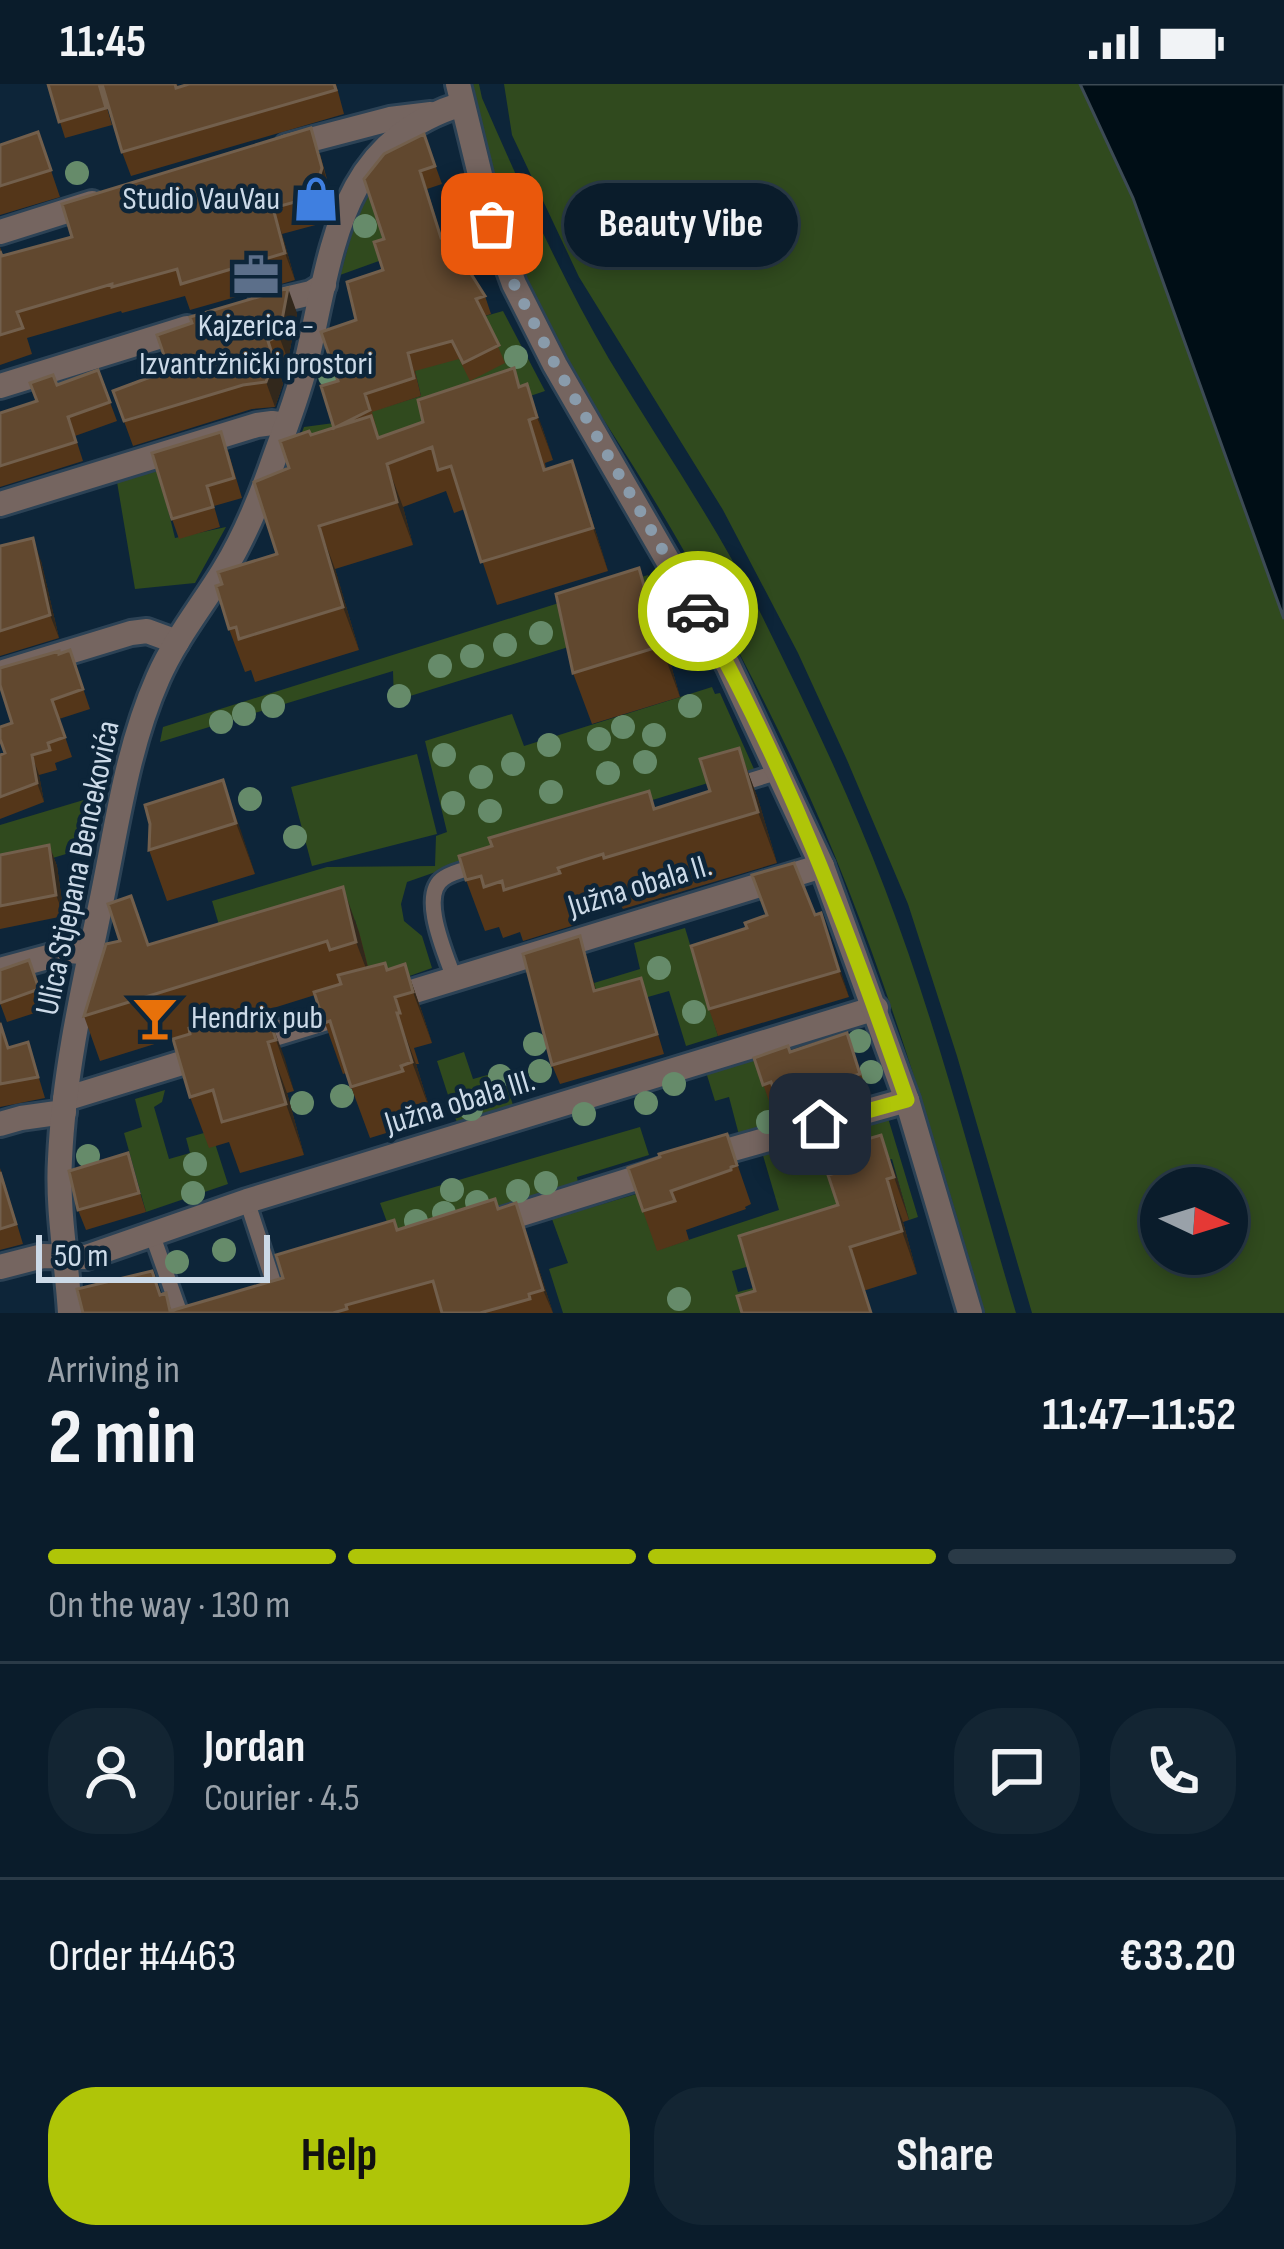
<!DOCTYPE html>
<meta charset="utf-8">
<style>
:root{--surface:#0a1c2b;--page:#132533;--text:#f1f3f6;--muted:#99a1a9;--line:#2a3a47;--accent:#afc508}
body{margin:0;font-family:"Sofia Sans Condensed",sans-serif;background:var(--page);color:var(--text);height:100vh;display:flex;flex-direction:column;font-size:45px;white-space:nowrap}
*{box-sizing:border-box;margin:0}
p{font-size:39px;color:var(--muted)}
.icon{flex:none;width:66px;height:66px;fill:none;stroke:currentColor;stroke-width:2;stroke-linecap:round;stroke-linejoin:round}
.map{position:relative;height:1229px;overflow:hidden}
.sheet{display:flex;flex-direction:column;background:var(--surface);flex:1}
.sheet>*{flex:none}
.needle{width:78px;rotate:94deg}
.buttons{position:absolute;left:1140px;top:1083px;display:grid;gap:24px}
.buttons a{display:grid;place-items:center;width:108px;height:108px;border-radius:50%;background:var(--surface);box-shadow:0 6px 18px #0003,0 0 0 3px var(--line);font-size:60px}
.scale{position:absolute;left:36px;bottom:30px;width:234px;box-sizing:border-box;padding-left:12px;border:6px solid #ccdae8;border-top:0;font-size:33px;line-height:42px;white-space:nowrap;color:#ccdae8;-webkit-text-stroke:9px #0d2539;paint-order:stroke}
.pin{position:absolute;display:grid;place-items:center;width:102px;height:102px;color:#fff;margin:-51px;border-radius:24px;box-shadow:0 6px 18px #0006}
.courier{position:absolute;display:grid;place-items:center;width:120px;height:120px;margin:-60px;border:9px solid #afc508;border-radius:50%;background:#fff;color:#222;box-shadow:0 3px 15px #0007}
.bubble{position:absolute;height:84px;border-radius:42px;background:var(--surface);box-shadow:0 6px 18px #0003,0 0 0 3px var(--line);font-size:39px;font-weight:700;line-height:84px;text-align:center}
.head em{font-style:normal;font-weight:700}
.head div{display:flex;flex-direction:column-reverse}
.head{display:flex;align-items:center;justify-content:space-between;height:204px;padding:0 48px}
h1{font-size:78px;font-weight:700;line-height:90px}
.bar{display:grid;grid-template-columns:repeat(4,1fr);gap:18px 12px;align-content:center;height:144px;padding:0 48px}
.bar i{height:15px;border-radius:9px;background:var(--line)}
.bar .selected{background:var(--accent)}
.bar p{grid-column:span 4}
.line{display:flex;align-items:center;gap:30px;padding:0 48px;border-top:3px solid var(--line)}
.line div{flex:1}
.round{display:grid;place-items:center;flex:none;width:126px;height:126px;border-radius:48px;background:var(--page)}
.button{display:flex;gap:24px;margin-top:auto;padding:24px 48px}
.button a{flex:1;height:138px;border-radius:48px;background:var(--accent);color:#111;font-size:48px;font-weight:700;line-height:138px;text-align:center}
.button a+a{background:var(--page);color:var(--text)}
.status{display:flex;justify-content:space-between;align-items:center;height:84px;padding:0 60px;background:var(--surface);direction:ltr}
.status svg{height:33px;fill:currentColor}
.map>svg:first-child{display:block}
.green{fill:#304a1e;fill-rule:evenodd}
.water{fill:#000e16;stroke:#3d4b55;stroke-width:3}
.lines{fill:none;stroke-linecap:round;stroke-linejoin:round}
.service-casing{stroke:#2c4255;stroke-width:21}
.minor-casing{stroke:#2c4255;stroke-width:30}
.tertiary-casing{stroke:#2c4255;stroke-width:30}
.service{stroke:#756560;stroke-width:15}
.minor{stroke:#756560;stroke-width:24}
.tertiary{stroke:#756560;stroke-width:24}
.tree{fill:#668b6a}
.wall{fill:#543619}
.shaded-wall{fill:#32281c}
.building{fill:#61482f;stroke:#725f4c;stroke-width:3}
.done{stroke:#899bab;stroke-width:12;stroke-dasharray:0 21.6}
.route{stroke:#afc508;stroke-width:15}
.labels{text-anchor:middle;dominant-baseline:central;stroke-width:9;stroke-linejoin:round;paint-order:stroke}
.poi-label{font-size:33px;fill:#ccdae8;stroke:#0d2539;text-anchor:end}
.street-label{font-size:33px;fill:#ccdae8;stroke:#0d2539}
</style>
<div class="status"><b>11:45</b><svg viewBox="0 0 49 12"><path d="M0 12V9h3v3zM5 12V6h3v6zM10 12V3h3v9zM15 12V0h3v12zM26 1h20v11H26zM47 4h2v5h-2z"/></svg></div>
<div class="map">
<svg width="1284" height="1229" viewBox="0 0 1284 1229">
<rect width="100%" height="100%" fill="#0d2539"/>
<!-- green -->
<path class="green" d="M473,0H479L482,14C521,103 560,191 609,275C660,360 718,443 762,532C806,621 850,712 885,805C938,943 974,1088 1016,1229H985C928,1034 872,837 782,654C741,570 697,486 648,406C608,339 559,274 529,202C501,137 488,69 473,0Z
M504,0H1080L1133,114L1284,535V1229H1032L957,972L908,820L847,676L798,569L723,426L579,193L512,51ZM1161,1104H1227V1170H1161Z
M367,104L390,173L340,191L363,111Z
M503,227L545,307L284,395L304,343L334,339L421,312L415,287L482,233Z
M157,381L175,454L226,443L195,499L135,505L116,392Z
M648,491L651,498L659,495L678,529L394,617L393,587L160,658L163,643Z
M712,603L715,610L720,609L754,685L564,743L407,798L401,820L404,837L422,852L432,884L373,905L355,836L229,875L212,817L327,783L435,782L436,752L447,748L425,657L512,630L524,662Z
M417,670L437,750L312,782L291,703Z
M97,712L89,763L0,790V741Z
M685,844L718,952L686,962L669,907L602,926L594,899L640,885L634,859Z
M464,968L473,995L502,987L513,1021L457,1039L437,977Z
M753,974C763,997 778,1015 786,1039L739,1051L729,1013L715,1017L706,988Z
M165,1006L162,1018L154,1023L169,1075L190,1069L186,1054L211,1047L228,1100L146,1128L124,1049L142,1043L135,1015Z
M888,1034L918,1133L909,1136L892,1075L871,1081L850,1154L732,1187L738,1208L757,1203L765,1229H563L549,1185L568,1179L552,1135L670,1100L674,1113L658,1166L779,1126L762,1068Z
M640,1043L649,1071L577,1093L578,1099L479,1129L391,1149L380,1119Z"/>
<!-- water -->
<path class="water" d="M1080,0H1284V535L1133,114Z"/>
<g class="lines">
<!-- service casing -->
<g class="service-casing">
<path id="service" d="M733,702L778,688
M454,894C446,871 418,810 444,794C454,787 469,785 481,781
M247,1117L276,1206
M152,1150L180,1229"/>
</g>
<!-- minor casing -->
<g class="minor-casing">
<path id="minor" d="M287,62L390,35L431,30
M0,148L92,119
M260,221L311,209L324,201
M0,302L187,244
M0,420L257,341L272,339L286,341
M0,589L131,549L147,547L177,558
M0,886L70,867L91,869
M245,959L822,782
M65,1015L211,970
M0,1040L21,1034L64,1028
M701,1074L907,1016
M489,1140L662,1086
M0,1183L43,1172L86,1173L247,1117L876,924"/>
</g>
<!-- tertiary casing -->
<g class="tertiary-casing">
<path id="tertiary" d="M458,0L492,140L514,200L555,281L728,581L822,782L907,1016L970,1229
M70,1229C67,1178 57,1126 60,1075C64,987 84,900 102,814C117,741 127,664 158,594C175,555 202,522 224,486C245,452 260,415 273,378C285,344 299,310 307,275C333,165 338,58 462,20"/>
</g>
<!-- service -->
<use href="#service" class="service"/>
<!-- minor -->
<use href="#minor" class="minor"/>
<!-- tertiary -->
<use href="#tertiary" class="tertiary"/>
</g>
<!-- trees -->
<g class="tree">
<circle cx="77" cy="89" r="12"/>
<circle cx="365" cy="142" r="12"/>
<circle cx="516" cy="273" r="12"/>
<circle cx="330" cy="292" r="12"/>
<circle cx="541" cy="549" r="12"/>
<circle cx="505" cy="561" r="12"/>
<circle cx="472" cy="572" r="12"/>
<circle cx="440" cy="582" r="12"/>
<circle cx="399" cy="612" r="12"/>
<circle cx="273" cy="622" r="12"/>
<circle cx="690" cy="622" r="12"/>
<circle cx="244" cy="630" r="12"/>
<circle cx="221" cy="638" r="12"/>
<circle cx="623" cy="643" r="12"/>
<circle cx="654" cy="651" r="12"/>
<circle cx="599" cy="655" r="12"/>
<circle cx="549" cy="661" r="12"/>
<circle cx="444" cy="671" r="12"/>
<circle cx="645" cy="678" r="12"/>
<circle cx="513" cy="680" r="12"/>
<circle cx="608" cy="689" r="12"/>
<circle cx="481" cy="693" r="12"/>
<circle cx="551" cy="708" r="12"/>
<circle cx="250" cy="715" r="12"/>
<circle cx="453" cy="719" r="12"/>
<circle cx="490" cy="727" r="12"/>
<circle cx="295" cy="753" r="12"/>
<circle cx="659" cy="884" r="12"/>
<circle cx="694" cy="928" r="12"/>
<circle cx="859" cy="957" r="12"/>
<circle cx="535" cy="960" r="12"/>
<circle cx="540" cy="987" r="12"/>
<circle cx="871" cy="988" r="12"/>
<circle cx="500" cy="992" r="12"/>
<circle cx="674" cy="1000" r="12"/>
<circle cx="342" cy="1012" r="12"/>
<circle cx="302" cy="1019" r="12"/>
<circle cx="646" cy="1019" r="12"/>
<circle cx="471" cy="1025" r="12"/>
<circle cx="584" cy="1030" r="12"/>
<circle cx="768" cy="1038" r="12"/>
<circle cx="88" cy="1072" r="12"/>
<circle cx="195" cy="1080" r="12"/>
<circle cx="546" cy="1099" r="12"/>
<circle cx="452" cy="1106" r="12"/>
<circle cx="518" cy="1107" r="12"/>
<circle cx="193" cy="1109" r="12"/>
<circle cx="477" cy="1118" r="12"/>
<circle cx="444" cy="1129" r="12"/>
<circle cx="416" cy="1137" r="12"/>
<circle cx="224" cy="1166" r="12"/>
<circle cx="177" cy="1178" r="12"/>
<circle cx="679" cy="1215" r="12"/>
</g>
<!-- wall -->
<path class="wall" d="M48,0H100L112,41L65,54Z
M177,0L178,3L189,0H336L344,30L131,92L122,68Z
M38,48L60,113L0,131V61Z
M424,50L442,100L427,105L442,154L467,172L473,189L471,191L485,212L491,230L485,232L505,279L470,297L459,275L415,287L421,312L372,328L379,353L520,302L542,343L553,376L545,379L546,385L587,420L608,487L497,521L465,425L454,429L446,407L403,423L413,461L335,485L359,566L255,598L251,586L245,588L229,545L222,500L277,470L289,384L311,351L334,344L338,297L356,236L383,186L384,155Z
M320,70L331,110L323,139L282,150L295,196L190,226L185,212L122,229L121,227L27,254L32,270L0,281V163L3,172L72,153Z
M297,229L288,276L277,282L283,300L275,323L252,325L133,362L113,307L169,286Z
M98,286L117,337L75,352L83,377L0,403V329L37,317L57,301Z
M228,367L242,414L214,422L220,443L179,455L172,435Z
M0,462L41,477L59,554L0,572Z
M658,535L680,613L592,640L573,589Z
M70,566L90,625L59,635L72,673L55,679L57,686L39,691L44,718L0,735V671L5,669L12,639L59,570Z
M739,664L758,715L777,779L623,825L621,822L577,835L578,840L523,857L520,848L503,854L499,843L485,847L466,796L655,724L710,707Z
M223,696L255,790L167,817L149,766Z
M49,761L57,782L64,832L0,845V771Z
M821,829L849,913L718,952L709,925L815,831Z
M359,848L368,883L388,885L405,880L423,931L432,959L414,964L419,980H416L431,1029L420,1033L422,1038L370,1054L346,989L343,990L315,911L267,926L294,1007L287,1009L304,1071L240,1089L229,1058L209,1064L190,1013V949L100,977L84,932Z
M580,852L596,906L641,894L664,970L560,1000L552,981Z
M29,876L47,925L7,938L0,919Z
M0,937L9,964L28,958L45,1014L0,1023Z
M847,949L868,1010L784,1033L778,1018L770,1020L754,974L790,968Z
M727,1050L751,1120L745,1123L746,1125L686,1146L689,1156L657,1167L628,1084Z
M128,1069L146,1128L86,1146L78,1126Z
M0,1084L23,1160L0,1166Z
M854,1084L897,1094L909,1136L903,1138L917,1190L866,1206L755,1207L838,1121Z
M499,1125L533,1167L553,1229H83L152,1187L161,1211L172,1226L283,1194L397,1146Z"/>
<!-- shaded-wall -->
<path class="shaded-wall" d="M311,44L331,110L323,139L313,113Z
M273,124L282,150L295,196L285,169Z
M288,204L297,229L288,276L279,252Z
M268,257L283,300L275,323L266,298Z
M527,300L542,343L553,376L537,333Z
M572,377L587,420L608,487L593,444Z
M387,380L403,423L413,461L397,418Z
M319,442L335,485L359,566L343,523Z
M33,454L41,477L59,554L50,531Z
M639,484L658,535L680,613L661,562Z
M739,664L758,715L777,779L758,728Z
M32,671L39,691L44,718L37,699Z
M223,696L241,747L255,790L236,739Z
M49,761L57,782L64,832L56,811Z
M343,803L359,848L373,903L356,858Z
M821,829L831,855L849,913L839,887Z
M405,880L423,931L432,959L413,908Z
M266,924L285,975L294,1007L276,956Z
M397,929L416,980L431,1029L412,978Z
M268,958L287,1009L304,1071L286,1020Z
M881,1051L897,1094L909,1136L894,1093Z
M887,1095L903,1138L917,1190L902,1147Z
M516,1119L533,1167L553,1229L543,1206Z"/>
<!-- building -->
<path class="building" d="M48,0H99L106,24L59,38Z
M102,0H175L176,4L189,0H334L336,6L122,68Z
M311,44L322,84L313,113L273,124L285,169L181,200L177,185L112,203V200L17,228L23,244L0,251V167L2,172L72,153L62,120Z
M38,48L51,86L0,102V61Z
M424,50L435,82L420,87L441,154L454,150L467,172L461,174L485,212L476,215L499,261L463,279L452,257L408,269L414,294L365,310L370,326L334,344L321,302L338,297L321,248L356,236L347,198L383,186L374,158L384,155L364,95L384,70Z
M288,204L279,252L268,257L274,276L266,298L243,301L124,337L113,307L169,286L157,251L192,239L190,233Z
M514,284L519,303L527,300L537,333L529,336L544,386L572,377L593,444L481,478L451,382L438,386L432,363L387,380L397,418L319,442L343,523L239,555L236,543L229,545L216,502L222,500L218,488L277,470L254,398L289,384L280,357L309,347L311,351L371,332L378,354L423,338L418,316Z
M98,286L110,318L68,333L76,358L0,382V329L37,317L30,299L53,291L57,301Z
M221,348L234,394L207,402L213,423L172,435L152,369Z
M33,454L50,531L0,547V462Z
M639,484L661,562L573,589L556,510Z
M70,566L83,605L52,616L65,653L48,659L50,666L32,671L37,699L0,713V671L5,669L0,655V643L12,639L0,601V584L59,567V570Z
M739,664L758,728L604,774L603,770L558,784L560,789L504,806L502,797L484,803L481,792L466,796L459,772L492,762L489,754L649,707L654,725L710,707L700,675Z
M223,696L236,739L149,766L150,740L145,721Z
M49,761L56,811L0,822V771Z
M794,779L815,831L821,829L839,887L709,925L691,862L747,844L745,839L767,831L752,791Z
M343,803L356,858L330,866L327,857L84,932L106,860L120,857L108,820L131,812L148,861Z
M580,852L594,907L641,894L657,950L552,981L523,870Z
M29,876L39,905L0,919V886Z
M385,879L387,886L405,880L413,908L395,913L400,929H397L412,978L401,982L403,987L351,1003L330,937L324,939L314,908L341,900L338,891Z
M266,924L276,956L268,958L286,1020L222,1038L213,1006L190,1013L173,955L190,950L189,944Z
M0,939L8,964L28,958L38,993L0,1000Z
M847,949L860,990L777,1013L771,998L763,1001L754,974L788,962L790,968Z
M727,1050L737,1081L731,1083V1086L671,1107L675,1117L643,1127L628,1084L660,1073L659,1070Z
M881,1051L894,1093L887,1095L902,1147L850,1163L871,1229H742L737,1212L755,1207L739,1152L838,1121L828,1091L854,1084L847,1061Z
M128,1069L139,1109L78,1126L69,1087Z
M0,1088L16,1140L0,1145Z
M495,1115L498,1125L516,1119L543,1206L529,1210L530,1215L480,1229H442L433,1197L346,1221L347,1225L333,1229H83L77,1205L152,1187L160,1211L166,1209L170,1227L283,1194L276,1171L394,1136L397,1146Z"/>
<g class="lines">
<!-- done -->
<path class="done" d="M492,140L514,200L555,280L698,527"/>
<!-- route -->
<path class="route" d="M698,527C786,681 849,848 907,1016L820,1040"/>
</g>
<!-- icons -->
<defs>
<g id="shop-bare" transform="scale(3.6)"><path d="M-5-2.5h2.3a2.7 3.5 0 0 1 5.4 0H5L5.5 6h-11ZM-1.5-2.5h3a1.5 2.3 0 0 0-3 0Z" fill="#3f7fe0" stroke="#0d2539" stroke-width="2.5" paint-order="stroke"/></g>
<g id="office-bare" transform="scale(3.6)"><path d="M-6-3h4V-5.5h4V-3h4V5H-6ZM-1-4.5V-3h2v-1.5ZM-6 0V1H6V0Z" fill="#5c6f8a" stroke="#0d2539" stroke-width="2.5" paint-order="stroke"/></g>
<g id="bar-bare" transform="scale(3.6)"><path d="M-6-5H6L.8 .8V4.5H3.5V6h-7V4.5H-.8V.8Z" fill="#e8710a" stroke="#0d2539" stroke-width="2.5" paint-order="stroke"/></g>
</defs>
<g fill-rule="evenodd">
<use href="#shop-bare" x="316" y="115"/>
<use href="#office-bare" x="256" y="191"/>
<use href="#bar-bare" x="155" y="934"/>
</g>
<g class="labels">
<!-- poi labels -->
<g class="poi-label">
<text x="280" y="115">Studio VauVau</text>
<text x="256" y="242" text-anchor="middle">Kajzerica -<tspan x="256" dy="38">Izvantržnički prostori</tspan></text>
<text x="191" y="934" text-anchor="start">Hendrix pub</text>
</g>
<!-- street labels -->
<g class="street-label">
<text transform="translate(78 784) rotate(-78)">Ulica Stjepana Bencekovića</text>
<text transform="translate(640 802) rotate(-17)">Južna obala II.</text>
<text transform="translate(460 1018) rotate(-17)">Južna obala III.</text>
</g>
</g>
</svg>
<div class="buttons">
<a><svg class="needle" viewBox="-14 -14 28 28"><path d="M0-13l5 13h-10z" fill="#e53935"/><path d="M0 13l5-13h-10z" fill="#99a1a9"/></svg></a>
</div>
<div class="scale">50 m</div>
<div class="pin" style="left:492px;top:140px;background:#ea580c"><svg class="icon" aria-label="bag" viewBox="0 0 24 24"><path d="M5 8h14l-1 12H6zM9 8a3 3 0 0 1 6 0"/></svg></div>
<div class="pin" style="left:820px;top:1040px;background:#1f2937"><svg class="icon" aria-label="home" viewBox="0 0 24 24"><path d="M3 11l9-7 9 7M6 9v11h12V9"/></svg></div>
<div class="courier" style="left:698px;top:527px"><svg class="icon" aria-label="car" viewBox="0 0 24 24"><path d="M5 17H2v-5l4-1 3-4h7l3 4 3 1v5h-3M9 17h6M6 11h13"/><circle cx="7" cy="17" r="2"/><circle cx="17" cy="17" r="2"/></svg></div>
<div class="bubble" style="left:564px;top:99px;width:234px">Beauty Vibe</div>
</div>
<section class="sheet">
<div class="head"><div><h1>2 min</h1><p>Arriving in</p></div><em>11:47–11:52</em></div>
<div class="bar"><i class="selected"></i><i class="selected"></i><i class="selected"></i><i></i><p>On the way · 130 m</p></div>
<div class="line" style="height:216px"><a class="round"><svg class="icon" aria-label="person" viewBox="0 0 24 24"><circle cx="12" cy="8" r="4"/><path d="M4 21q1-7 8-7t8 7"/></svg></a><div><b>Jordan</b><p>Courier · 4.5</p></div><a class="round"><svg class="icon" aria-label="chat" viewBox="0 0 24 24"><path d="M4 5h16v11H9l-5 4z"/></svg></a><a class="round"><svg class="icon" aria-label="phone" viewBox="0 0 24 24"><path d="M5 4h4l2 5-3 2q2 4 5 5l2-3 5 2v4C11 20 4 13 5 4z"/></svg></a></div>
<div class="line" style="height:156px"><div>Order #4463</div><b>€33.20</b></div>
<div class="button"><a>Help</a><a>Share</a></div>
</section>
